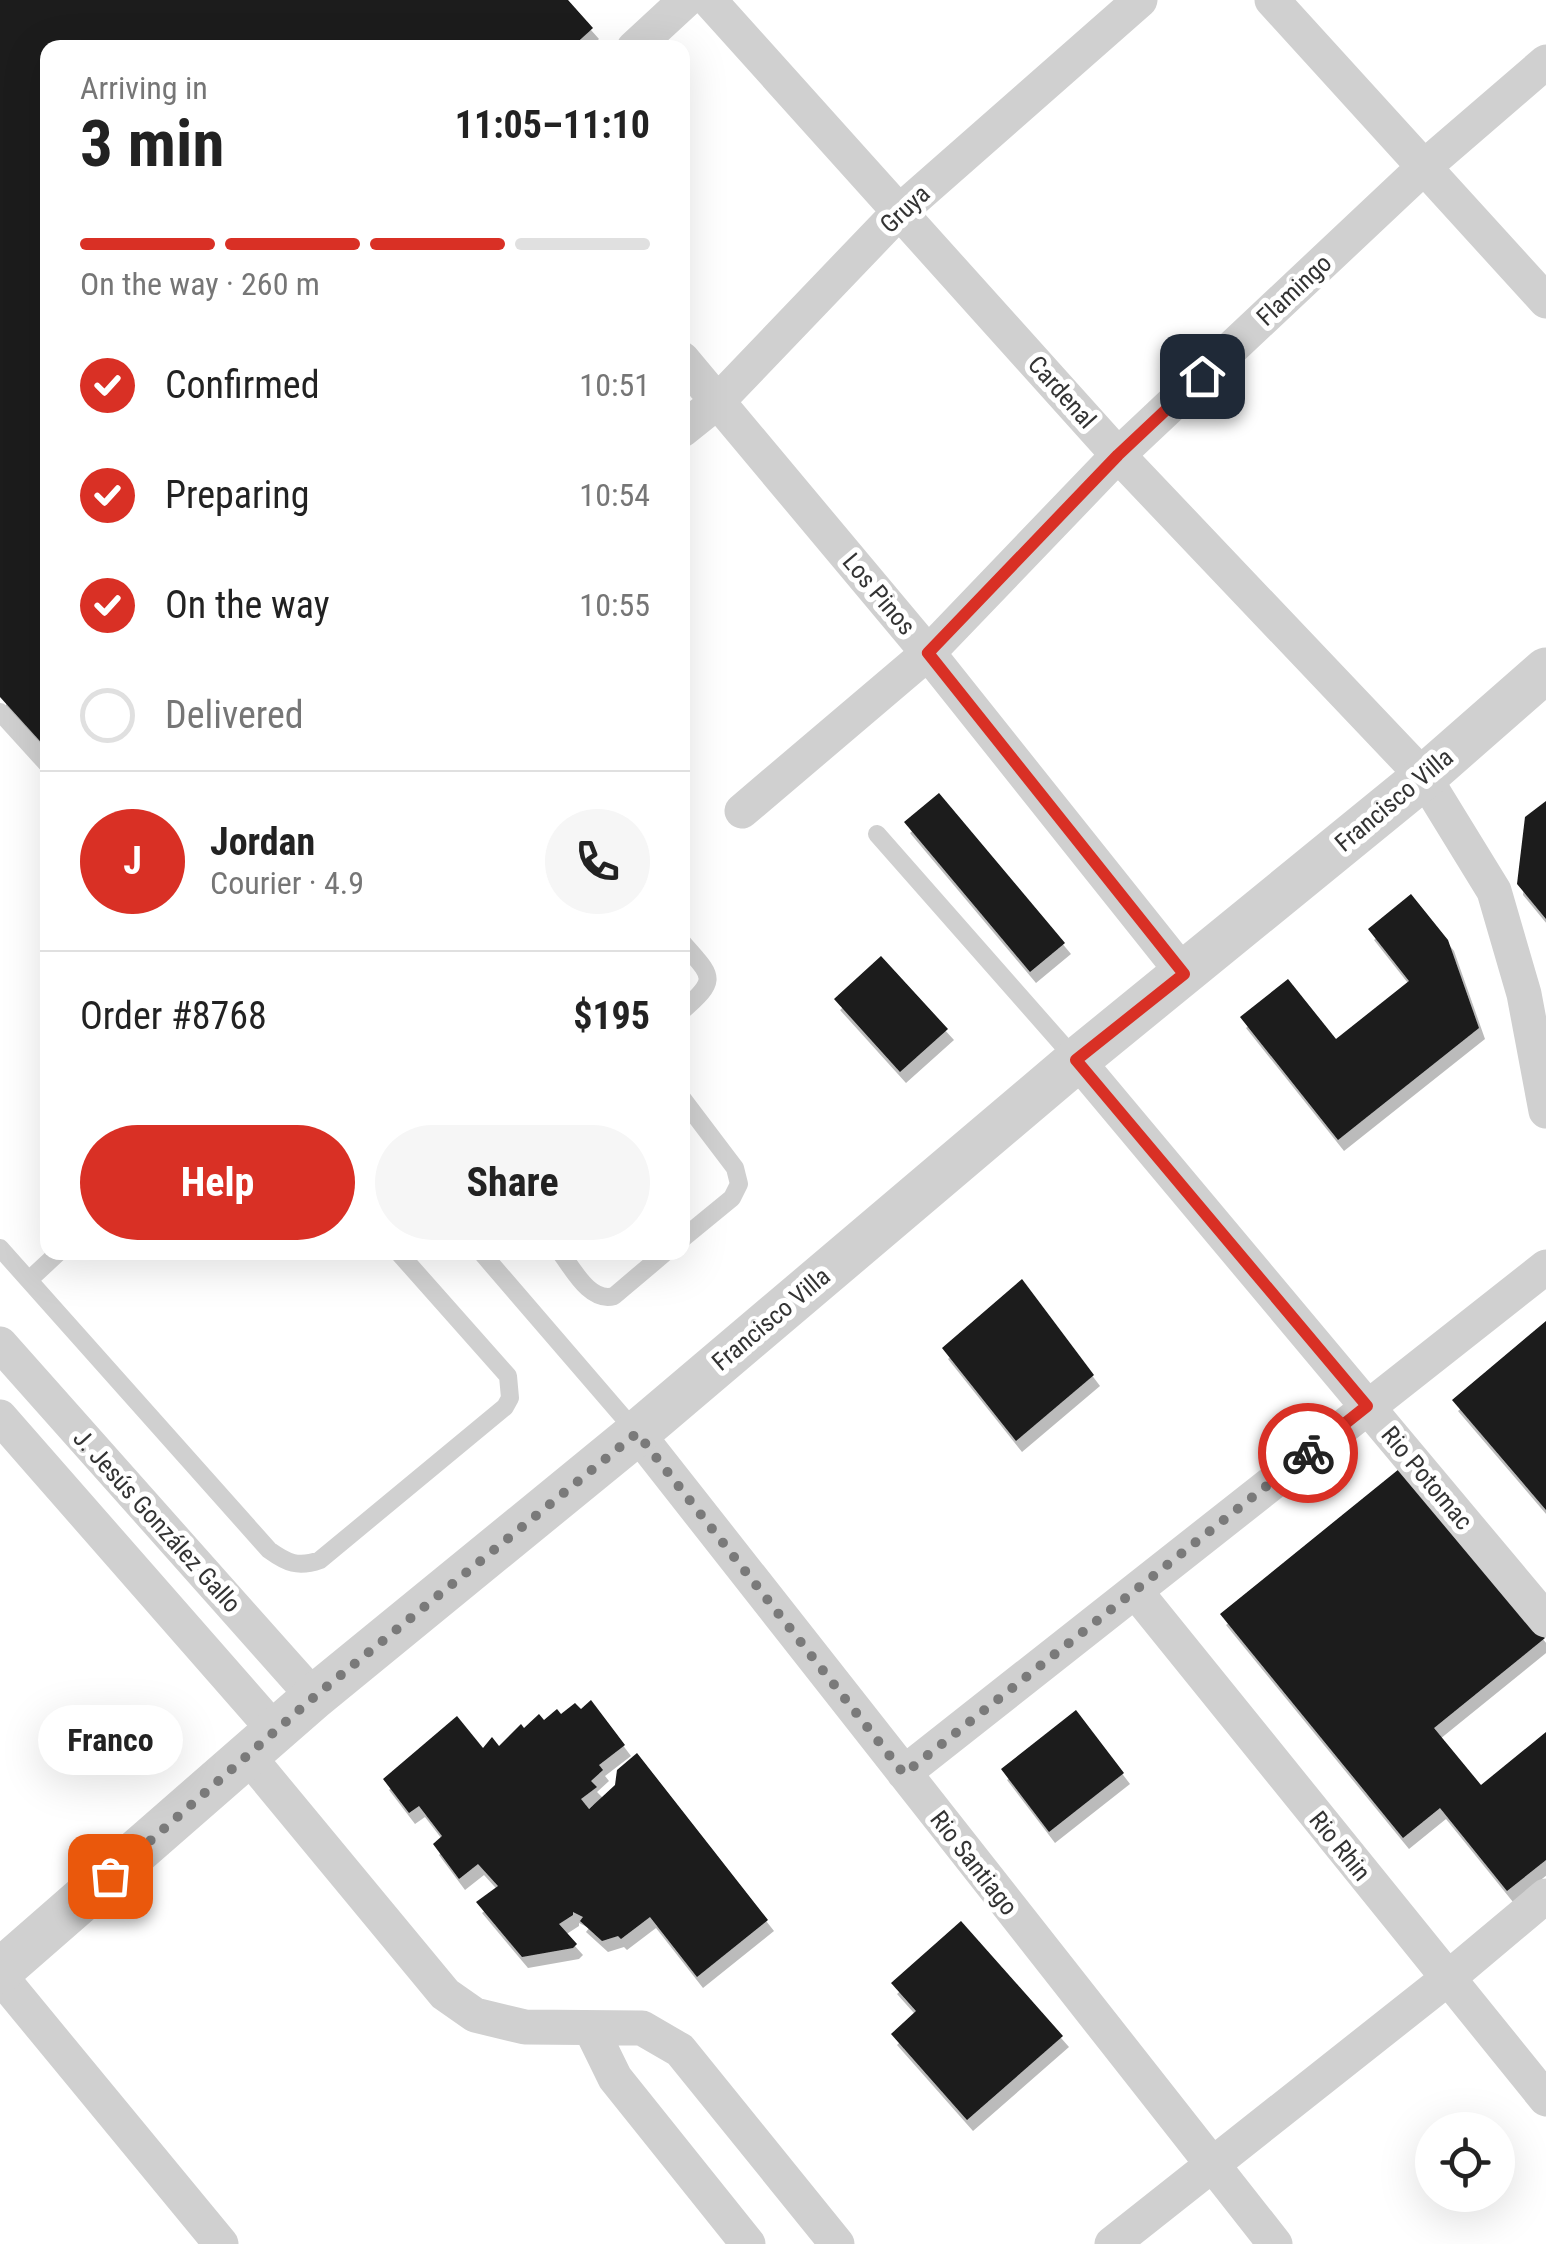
<!DOCTYPE html>
<meta charset="utf-8">
<style>
:root{--surface:#fff;--page:#f6f6f6;--text:#222;--muted:#767676;--line:#e0e0e0;--accent:#d93025}
body{margin:0;font-family:"Roboto Condensed",sans-serif;background:var(--page);color:var(--text);height:100vh;display:flex;flex-direction:column;font-size:38px;white-space:nowrap}
*{box-sizing:border-box;margin:0}
p{font-size:32px;color:var(--muted)}
.icon{flex:none;width:55px;height:55px;fill:none;stroke:currentColor;stroke-width:2;stroke-linecap:round;stroke-linejoin:round}
.map{position:relative;flex:1;overflow:hidden}
.details{position:absolute;left:40px;top:40px;width:650px;height:1220px;display:flex;flex-direction:column;background:var(--surface);border-radius:20px;box-shadow:0 10px 40px #0002}
.details>*{flex:none}
.buttons{position:absolute;left:1415px;top:2112px;display:grid;gap:20px}
.buttons a{display:grid;place-items:center;width:100px;height:100px;border-radius:50%;background:var(--surface);box-shadow:0 10px 40px #0002;font-size:50px}
.pin{position:absolute;display:grid;place-items:center;width:85px;height:85px;color:#fff;margin:-42px;border-radius:20px;box-shadow:0 5px 15px #0006}
.courier{position:absolute;display:grid;place-items:center;width:100px;height:100px;margin:-50px;border:8px solid #d93025;border-radius:50%;background:#fff;color:#222;box-shadow:0 2px 12px #0007}
.bubble{position:absolute;height:70px;border-radius:35px;background:var(--surface);box-shadow:0 10px 40px #0002;font-size:32px;font-weight:700;line-height:70px;text-align:center}
.headline em{font-style:normal;font-weight:700}
.headline div{display:flex;flex-direction:column-reverse}
.headline{display:flex;align-items:center;justify-content:space-between;height:170px;padding:0 40px}
h1{font-size:65px;font-weight:700;line-height:75px}
.bar{display:grid;grid-template-columns:repeat(4,1fr);gap:15px 10px;align-content:center;height:120px;padding:0 40px}
.bar i{height:12px;border-radius:8px;background:var(--line)}
.bar .on{background:var(--accent)}
.bar p{grid-column:span 4}
.line{display:flex;align-items:center;gap:25px;padding:0 40px;border-top:2px solid var(--line)}
.line div{flex:1}
.round{display:grid;place-items:center;flex:none;width:105px;height:105px;border-radius:52px;background:var(--page)}
ol{padding:0 40px;list-style:none}
li{display:flex;align-items:center;gap:30px;height:110px}
li p{margin-inline-start:auto}
li .icon{padding:10px;border-radius:50%;background:var(--accent);color:#fff;stroke-width:4}
li:last-child{color:var(--muted)}
li i{width:55px;height:55px;border:5px solid var(--line);border-radius:50%}
.button{display:flex;gap:20px;margin-top:auto;padding:20px 40px}
.button a{flex:1;height:115px;border-radius:60px;background:var(--accent);color:#fff;font-size:40px;font-weight:700;line-height:115px;text-align:center}
.button a+a{background:var(--page);color:var(--text)}
.map>svg:first-child{display:block}
.building{fill:#1a1a1a;filter:url(#shadow)}
.lines{fill:none;stroke-linecap:round;stroke-linejoin:round}
.service{stroke:#d0d0d0;stroke-width:18}
.minor{stroke:#d0d0d0;stroke-width:35}
.tertiary{stroke:#d0d0d0;stroke-width:45}
.done{stroke:#7a7a7a;stroke-width:10;stroke-dasharray:0 18}
.route{stroke:#d93025;stroke-width:12}
.labels{text-anchor:middle;dominant-baseline:central;stroke-width:10;stroke-linejoin:round;paint-order:stroke}
.street-label{font-size:25px;fill:#333;stroke:#fff}
</style>
<div class="map">
<svg width="1546" height="2244" viewBox="0 0 1546 2244">
<defs>
<filter id="shadow"><feDropShadow dx="6" dy="11" stdDeviation="0" flood-color="#0004"/></filter>
</defs>
<rect width="100%" height="100%" fill="#fff"/>
<!-- building -->
<path class="building" d="M0,0H568L593,28L571,48H48V750L0,697Z
M939,793L1065,943L1030,972L904,822Z
M1546,801V919L1517,884L1525,817Z
M1411,894L1448,940L1479,1028L1338,1140L1240,1017L1288,979L1336,1039L1409,981L1368,929Z
M881,956L948,1029L900,1072L834,999Z
M1022,1279L1094,1375L1016,1441L942,1348Z
M1546,1321V1510L1452,1400Z
M1404,1465L1545,1638L1434,1728L1481,1785L1546,1732V1860L1507,1891L1440,1808L1403,1838L1220,1614Z
M591,1700L625,1745L599,1765L603,1770L591,1781L597,1787L581,1799L589,1809L615,1785L617,1770L637,1753L768,1920L697,1977L650,1917L621,1939L618,1936L602,1941L580,1921L583,1917L573,1912V1915L559,1924L577,1944L573,1948L522,1957L476,1902L498,1886L478,1864L459,1879L433,1844L442,1836L419,1806L409,1813L383,1779L457,1716L483,1748L492,1737L499,1746L521,1724L524,1728L539,1714L544,1720L557,1709L561,1714L575,1703L581,1709Z
M1076,1710L1124,1773L1049,1832L1001,1769Z
M961,1921L1063,2036L967,2120L891,2034L916,2011L891,1983Z"/>
<g class="lines">
<!-- service -->
<path class="service" d="M0,712L48,765
M877,834L1076,1060
M682,942C712,977 720,978 682,1011
M682,1098L735,1168L739,1184L732,1198L682,1239
M0,1248L269,1550C287,1563 298,1568 320,1560L505,1407L510,1398L508,1376L398,1252
M481,1252L636,1432
M560,1252C573,1269 590,1303 614,1296L666,1252
M29,1280L59,1252"/>
<!-- minor -->
<path class="minor" d="M709,0L1118,455L1424,777L1494,891L1524,994L1546,1111
M1272,0L1546,301
M634,48L686,0
M682,359L928,653L1184,974
M682,430L717,402L899,212L1140,0
M742,811L928,653L1118,455L1423,168L1546,62
M1077,1060L1546,1620
M0,1344L314,1697
M0,1417L276,1732
M637,1433L1275,2244
M1136,1592L1546,2099
M248,1756L445,1994L475,2015L525,2027L642,2028L680,2050L837,2244
M904,1773L1546,1267
M0,1976L221,2244
M591,2029L615,2078L748,2244
M1112,2244L1447,1979L1546,1896"/>
<!-- tertiary -->
<path class="tertiary" d="M0,1971L314,1697L637,1433L1077,1060L1424,777L1546,670"/>
</g>
<g class="lines">
<!-- done -->
<path class="done" d="M110,1876L314,1697L637,1433L904,1774L1308,1453"/>
<!-- route -->
<path class="route" d="M1202,376L1118,455L928,653L1184,974L1076,1060L1367,1406L1308,1453"/>
</g>
<g class="labels">
<!-- street labels -->
<g class="street-label">
<text transform="translate(905 209) rotate(-43)">Gruya</text>
<text transform="translate(1294 290) rotate(-43)">Flamingo</text>
<text transform="translate(1062 392) rotate(48)">Cardenal</text>
<text transform="translate(879 594) rotate(50)">Los Pinos</text>
<text transform="translate(1394 800) rotate(-40)">Francisco Villa</text>
<text transform="translate(771 1319) rotate(-40)">Francisco Villa</text>
<text transform="translate(1427 1478) rotate(50)">Rio Potomac</text>
<text transform="translate(157 1521) rotate(48)">J. Jesús González Gallo</text>
<text transform="translate(1340 1846) rotate(51)">Rio Rhin</text>
<text transform="translate(974 1863) rotate(52)">Rio Santiago</text>
</g>
</g>
</svg>
<div class="buttons">
<a><svg class="icon" aria-label="locate" viewBox="0 0 24 24"><circle cx="12" cy="12" r="6"/><path d="M12 2v4M12 18v4M2 12h4M18 12h4"/></svg></a>
</div>
<div class="pin" style="left:110px;top:1876px;background:#ea580c"><svg class="icon" aria-label="bag" viewBox="0 0 24 24"><path d="M5 8h14l-1 12H6zM9 8a3 3 0 0 1 6 0"/></svg></div>
<div class="pin" style="left:1202px;top:376px;background:#1f2937"><svg class="icon" aria-label="home" viewBox="0 0 24 24"><path d="M3 11l9-7 9 7M6 9v11h12V9"/></svg></div>
<div class="courier" style="left:1308px;top:1453px"><svg class="icon" aria-label="bike" viewBox="0 0 24 24"><circle cx="6" cy="16" r="4"/><circle cx="18" cy="16" r="4"/><path d="M6 16l4-8h5l3 8M10 8l3 8H6M13 5h3"/></svg></div>
<div class="bubble" style="left:38px;top:1705px;width:145px">Franco</div>
<section class="details">
<div class="headline"><div><h1>3 min</h1><p>Arriving in</p></div><em>11:05–11:10</em></div>
<div class="bar"><i class="on"></i><i class="on"></i><i class="on"></i><i></i><p>On the way · 260 m</p></div>
<ol>
<li><svg class="icon" aria-label="check" viewBox="0 0 24 24"><path d="M5 12l5 5 9-10"/></svg>Confirmed<p>10:51</p></li>
<li><svg class="icon" aria-label="check" viewBox="0 0 24 24"><path d="M5 12l5 5 9-10"/></svg>Preparing<p>10:54</p></li>
<li><svg class="icon" aria-label="check" viewBox="0 0 24 24"><path d="M5 12l5 5 9-10"/></svg>On the way<p>10:55</p></li>
<li><i></i>Delivered</li>
</ol>
<div class="line" style="height:180px"><b class="round" style="background:var(--accent);color:#fff">J</b><div><b>Jordan</b><p>Courier · 4.9</p></div><a class="round"><svg class="icon" aria-label="phone" viewBox="0 0 24 24"><path d="M5 4h4l2 5-3 2q2 4 5 5l2-3 5 2v4C11 20 4 13 5 4z"/></svg></a></div>
<div class="line" style="height:130px"><div>Order #8768</div><b>$195</b></div>
<div class="button"><a>Help</a><a>Share</a></div>
</section>
</div>
